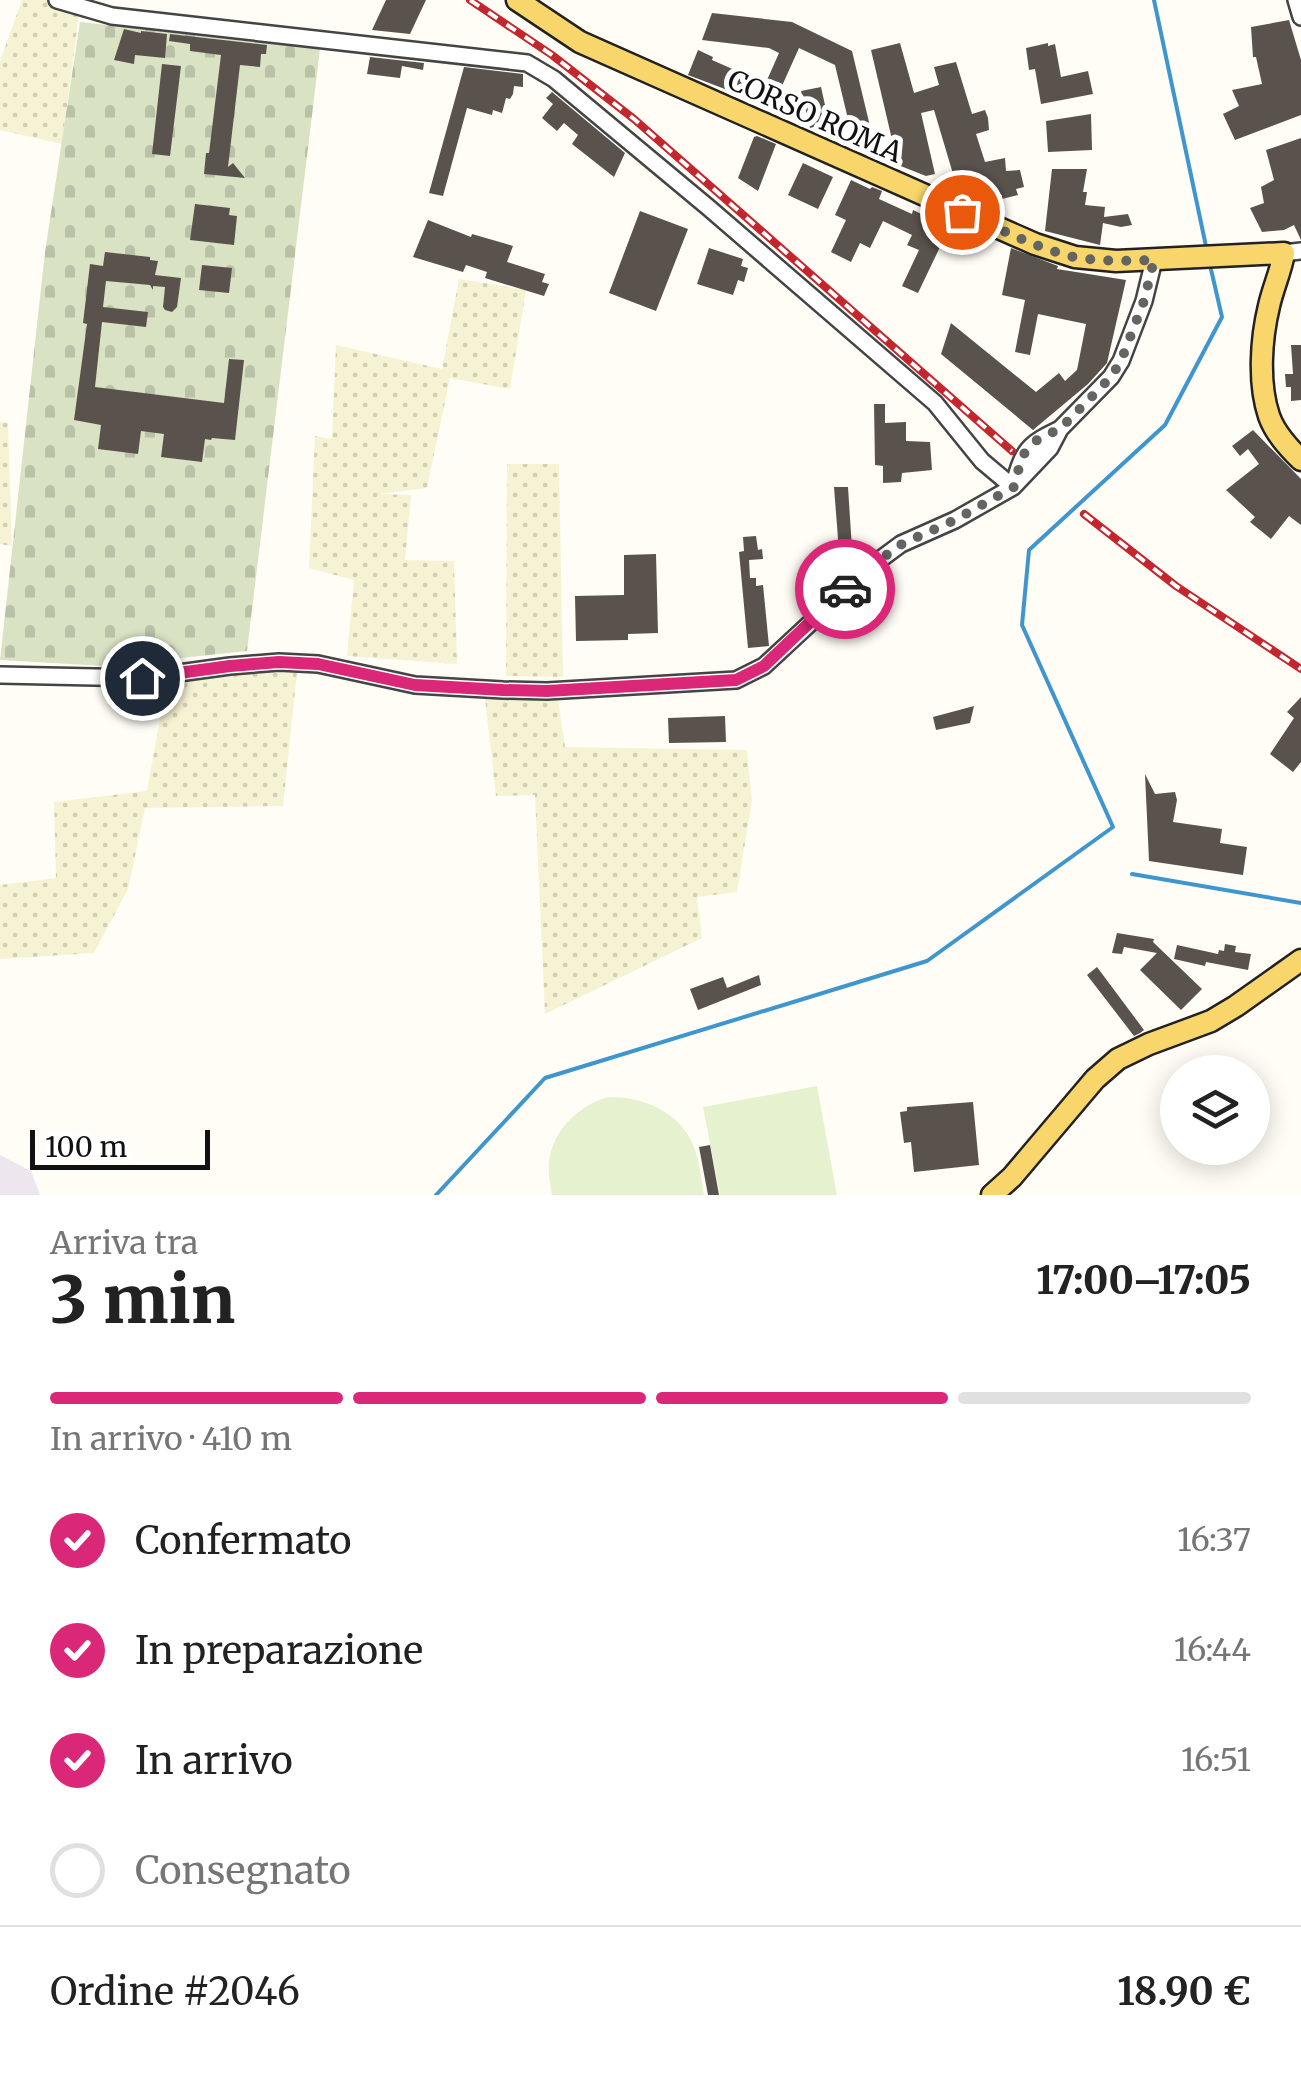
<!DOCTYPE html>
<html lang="it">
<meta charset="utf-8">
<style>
:root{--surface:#fff;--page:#f2f2f2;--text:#222;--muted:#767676;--line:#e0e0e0;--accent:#db2777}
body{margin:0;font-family:Merriweather,serif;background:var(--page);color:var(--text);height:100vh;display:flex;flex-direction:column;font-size:38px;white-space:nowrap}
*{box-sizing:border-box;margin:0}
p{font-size:32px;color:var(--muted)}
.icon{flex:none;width:55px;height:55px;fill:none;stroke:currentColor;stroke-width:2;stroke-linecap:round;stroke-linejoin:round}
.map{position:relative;height:1195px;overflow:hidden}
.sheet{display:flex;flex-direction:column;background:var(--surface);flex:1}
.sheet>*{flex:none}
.fabs{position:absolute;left:1160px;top:1055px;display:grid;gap:20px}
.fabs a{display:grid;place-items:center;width:110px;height:110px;border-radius:50%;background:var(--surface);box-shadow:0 5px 25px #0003;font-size:50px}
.scale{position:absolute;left:30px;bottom:25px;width:180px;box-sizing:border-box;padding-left:10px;border:5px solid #111;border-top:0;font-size:28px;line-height:35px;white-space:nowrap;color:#111;-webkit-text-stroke:8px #fff;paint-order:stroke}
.pin{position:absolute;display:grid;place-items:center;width:85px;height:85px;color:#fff;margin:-42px;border:5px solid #fff;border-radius:50%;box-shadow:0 2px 10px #0007}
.courier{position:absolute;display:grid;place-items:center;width:100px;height:100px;margin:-50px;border:8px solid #db2777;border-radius:50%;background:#fff;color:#222;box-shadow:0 2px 12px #0007}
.head em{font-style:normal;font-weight:800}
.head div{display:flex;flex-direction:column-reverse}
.head{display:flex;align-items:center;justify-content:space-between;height:170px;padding:0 50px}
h1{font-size:65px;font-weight:800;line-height:75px}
.bar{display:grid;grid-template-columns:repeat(4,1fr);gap:15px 10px;align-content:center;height:120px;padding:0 50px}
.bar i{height:12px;border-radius:8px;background:var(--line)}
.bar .selected{background:var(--accent)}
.bar p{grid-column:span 4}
.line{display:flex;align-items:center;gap:25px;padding:0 50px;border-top:2px solid var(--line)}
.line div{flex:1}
ol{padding:0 50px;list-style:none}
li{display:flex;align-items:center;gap:30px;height:110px}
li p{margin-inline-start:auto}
li .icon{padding:10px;border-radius:50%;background:var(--accent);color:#fff;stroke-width:4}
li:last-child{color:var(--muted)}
li i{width:55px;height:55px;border:5px solid var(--line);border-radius:50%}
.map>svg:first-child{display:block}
.industrial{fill:#eee6ef}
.farmland{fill:url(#farmland-dots)}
.cemetery{fill:url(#cemetery-stones)}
.pitch{fill:#e6f2cf}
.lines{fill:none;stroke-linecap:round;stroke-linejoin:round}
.stream{stroke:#3f96cf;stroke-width:4}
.building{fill:#5a524d}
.minor-casing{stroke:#444;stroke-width:20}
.major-casing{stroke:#222;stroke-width:25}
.minor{stroke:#fff;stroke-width:15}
.major{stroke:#f9d66b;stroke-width:20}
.rail-casing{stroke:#c4262e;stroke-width:8}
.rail{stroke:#fff;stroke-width:4;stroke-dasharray:11;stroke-linecap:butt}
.done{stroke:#646461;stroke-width:10;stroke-dasharray:0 18}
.route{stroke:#db2777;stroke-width:12}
.labels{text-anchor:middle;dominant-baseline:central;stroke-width:10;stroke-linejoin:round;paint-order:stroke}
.street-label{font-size:28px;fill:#111;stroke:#fff}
</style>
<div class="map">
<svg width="1301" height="1195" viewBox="0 0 1301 1195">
<defs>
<pattern id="farmland-dots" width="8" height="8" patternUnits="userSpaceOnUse" patternTransform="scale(2.5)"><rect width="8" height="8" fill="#f6f3d4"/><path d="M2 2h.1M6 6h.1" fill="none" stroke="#d2cfb5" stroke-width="1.8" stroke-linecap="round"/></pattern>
<pattern id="cemetery-stones" width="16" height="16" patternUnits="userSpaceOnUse" patternTransform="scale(2.5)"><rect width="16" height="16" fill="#d9e3c4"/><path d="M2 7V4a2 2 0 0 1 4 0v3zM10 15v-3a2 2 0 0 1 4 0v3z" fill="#b9c2a7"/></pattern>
</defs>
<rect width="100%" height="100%" fill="#fffdf5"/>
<!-- industrial -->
<path class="industrial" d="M0,1155L31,1171L40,1195H0Z"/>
<!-- farmland -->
<path class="farmland" d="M22,0H57L80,6L62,144L0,130V61Z
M459,279L526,290L510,389L450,378L427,488L380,494L411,495L405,560L454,561L457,664L347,656L354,580L309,568L315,436L332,439L336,345L442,369Z
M0,422L8,423L12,546L0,544Z
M507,464H559L563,677L506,676Z
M297,672L283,806L145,808L128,889L94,953L0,959V885L56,878L54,802L147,791L168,675Z
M485,699H558L565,747L747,750L752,801L737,892L697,897L702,938L545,1014L535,795L496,796Z"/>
<!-- cemetery -->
<path class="cemetery" d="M80,22L320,49L247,651L105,666L0,660L45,252Z"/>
<!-- pitch -->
<path class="pitch" d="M817,1086L837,1195H720L703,1107Z
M609,1097C644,1097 681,1112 694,1147C700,1162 701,1180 704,1195H552C550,1184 548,1172 549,1161C553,1130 580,1104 609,1097Z"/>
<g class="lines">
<!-- stream -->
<path class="stream" d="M1154,0L1207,251
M1132,874L1301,903
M436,1195L545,1078L927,961L1113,827L1022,625L1029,550L1165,425L1222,317L1210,265"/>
</g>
<!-- building -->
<path class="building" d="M386,0H426L410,34L372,30Z
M712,13L792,22L852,51L874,143L855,148L835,65L799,48L777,97L780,96L773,112L756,105L779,53L769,48L702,40Z
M1289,20L1301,60V115L1235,140L1223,114L1239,106L1232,90L1262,84L1256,57H1253L1251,27Z
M124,29L141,33V31L167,34L165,58L135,55L134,64L114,60Z
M170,34L267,45L266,54H261L260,67L240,65L228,167L233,163L245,178L204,174L206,153H209L221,55L190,51V44L169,41Z
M900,43L914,93L939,85L934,67L956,62L972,114L985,110L988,118L989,130L976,134L985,162L1005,158L1006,171L1020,170L1024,187L1016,189L1018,195L1002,199V195L975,202L966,198L965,192L959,194L934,110L921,113L935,174L926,176L898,165L871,50Z
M1048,43V46L1055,44L1061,77L1088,71L1093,94L1041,104L1035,69L1029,70L1026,48Z
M698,50L713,57L712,60L746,75L738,94L688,75Z
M370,57L424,63L423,70L402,66L400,78L367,74Z
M162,64L181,66L170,156L152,154Z
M464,67L523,74V87L514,86L513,94L510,99L506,98L502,113L493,110L492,115L467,108L443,196L429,193Z
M821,87L829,123L810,128L801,91Z
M552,92L625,153L614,177L572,144L578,135L564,123L557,131L542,118L553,104L546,98Z
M1091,114L1092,150L1048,152L1046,121Z
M757,136L776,144L758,191L738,178L754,137Z
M1301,138V240L1294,225L1284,230L1262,232L1250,208L1264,203L1261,187L1274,180L1266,150Z
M803,163L833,177L818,209L788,195Z
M1052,169H1087L1083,192H1087L1085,205L1105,207L1104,217L1128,214L1132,225L1121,227L1103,223L1100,245L1045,231Z
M851,180L870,189L872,187L882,191L879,199L912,214L913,210L932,219L934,216L951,224L918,293L902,286L919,250L907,245L912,235L883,221L870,248L860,243L851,262L831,252L846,220L835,215Z
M195,204L230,208L229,215L237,216L234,245L190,240Z
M640,211L688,229L656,311L609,293Z
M428,220L471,237L472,234L513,246L507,262L545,274L542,282L549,284L544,296L485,278L487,272L466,265L463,272L413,257Z
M709,248L743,259L741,266L748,268L744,282L738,280L733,295L697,284Z
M1011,248L1058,266L1057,269L1126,280L1107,363L1088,384L1033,430L941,354L951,323L1036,392L1059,373L1065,381L1077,370L1086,324L1038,314L1030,355L1015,352L1025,300L1002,295Z
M105,252L150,257V260L158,261L155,275L181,278L177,307L172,312L165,310L163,307L165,287L153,286V290L150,285L106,281L103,307L148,312L146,327L102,322L95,387L224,403L229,359L244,360L235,440L212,438L211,440L205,439L202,462L161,457L164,434L141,431L138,454L98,449L101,425L74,420L87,324L83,323L90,264L103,266Z
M202,265L232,268L229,293L199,290Z
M1291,345H1301V400L1291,401V387H1286L1285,374H1293Z
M874,404H885V423L906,422V441L930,442L932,470L902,473L901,482L883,483V466L875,465Z
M1253,430L1301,479V525L1289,516L1271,539L1250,522L1255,517L1226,490L1259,464L1248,449L1240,456L1232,446Z
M834,487H848L853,564H840Z
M756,536L758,550L762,549L763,559L749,560L750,578H756V586L763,585L769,646L748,648L739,552L744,551L743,537Z
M656,554L658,633L628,634V640L576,641L575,596L624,595V555Z
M1301,697V762L1293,772L1270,754L1294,718L1287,712Z
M974,706L970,723L936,730L933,717Z
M725,716L726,742L669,743L668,718Z
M1145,774L1155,794L1175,792L1177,800L1173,822L1222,829L1220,843L1247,847L1243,875L1149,861Z
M1117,933L1154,939L1153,942L1202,989L1181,1010L1140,970L1157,953L1124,947L1122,954L1112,953Z
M1225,944L1236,946L1235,952L1251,954L1248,970L1206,962L1205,966L1174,959L1177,945L1218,954L1219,950L1224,951Z
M1097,967L1144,1030L1140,1033L1134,1036L1087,975Z
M759,975L761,985L698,1010L690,989L723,977L727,988Z
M973,1102L979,1165L914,1172L911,1142L904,1143L900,1112L907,1111V1107Z
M710,1145L719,1195H708L699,1147Z"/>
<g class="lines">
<!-- minor casing -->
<g class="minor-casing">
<path id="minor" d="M57,0L112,16L527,63L554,79L709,208L935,403L982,461L1013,487
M1296,0L1301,17
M1284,253L1301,251
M1014,484C1023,450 1028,444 1060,429
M0,675L142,678L230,666L279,662L318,664L415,685L503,690L547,691L736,680L764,666L874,564L901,544L955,520L1013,487L1050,448L1060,429L1111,377L1121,361L1144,301L1154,260"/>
</g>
<!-- major casing -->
<g class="major-casing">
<path id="major" d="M517,0L580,42L1035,244L1075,257L1116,261L1284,253C1281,271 1273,288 1269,306C1261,339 1258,383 1269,416C1275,433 1288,447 1301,460
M992,1195L1012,1177L1095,1079L1118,1059L1149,1044L1211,1021L1236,1006L1301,960"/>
</g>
<!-- minor -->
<use href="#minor" class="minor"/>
<!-- major -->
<use href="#major" class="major"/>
<!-- rail casing -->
<g class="rail-casing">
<path id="rail" d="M470,0L552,55L634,119L1012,451
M1084,514L1176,586L1301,669"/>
</g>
<!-- rail -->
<use href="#rail" class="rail"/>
</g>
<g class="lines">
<!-- done -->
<path class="done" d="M845,589L874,564L902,544L955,520L1014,487L1022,456L1038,439L1060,429L1111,377L1121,361L1144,301L1154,260C1128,261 1101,262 1074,257C1035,248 999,228 962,212"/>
<!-- route -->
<path class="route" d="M142,678L230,666L279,662L318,664L415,685L503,690L547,691L736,680L764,666L845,589"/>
</g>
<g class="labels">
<!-- street labels -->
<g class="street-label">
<text transform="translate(815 116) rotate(24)">CORSO ROMA</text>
</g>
</g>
</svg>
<div class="fabs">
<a><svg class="icon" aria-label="layers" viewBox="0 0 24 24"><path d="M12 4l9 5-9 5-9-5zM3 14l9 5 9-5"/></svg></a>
</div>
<div class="scale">100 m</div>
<div class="pin" style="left:962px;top:212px;background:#ea580c"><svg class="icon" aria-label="bag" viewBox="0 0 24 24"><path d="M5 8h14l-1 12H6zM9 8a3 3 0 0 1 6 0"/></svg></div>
<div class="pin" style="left:142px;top:678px;background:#1f2937"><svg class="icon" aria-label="home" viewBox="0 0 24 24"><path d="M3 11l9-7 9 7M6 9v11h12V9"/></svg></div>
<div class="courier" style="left:845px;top:589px"><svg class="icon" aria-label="car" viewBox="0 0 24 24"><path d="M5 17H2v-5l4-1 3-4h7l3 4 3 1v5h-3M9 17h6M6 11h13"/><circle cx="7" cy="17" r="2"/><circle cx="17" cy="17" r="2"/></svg></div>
</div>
<section class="sheet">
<div class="head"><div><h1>3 min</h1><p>Arriva tra</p></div><em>17:00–17:05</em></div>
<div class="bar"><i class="selected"></i><i class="selected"></i><i class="selected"></i><i></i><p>In arrivo · 410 m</p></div>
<ol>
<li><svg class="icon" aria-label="check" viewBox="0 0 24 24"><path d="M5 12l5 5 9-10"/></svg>Confermato<p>16:37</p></li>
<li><svg class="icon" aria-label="check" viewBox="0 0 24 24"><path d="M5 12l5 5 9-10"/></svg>In preparazione<p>16:44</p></li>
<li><svg class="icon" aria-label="check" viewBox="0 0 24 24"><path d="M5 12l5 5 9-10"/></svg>In arrivo<p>16:51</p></li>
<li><i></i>Consegnato</li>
</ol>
<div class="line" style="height:130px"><div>Ordine #2046</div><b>18.90 €</b></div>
</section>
